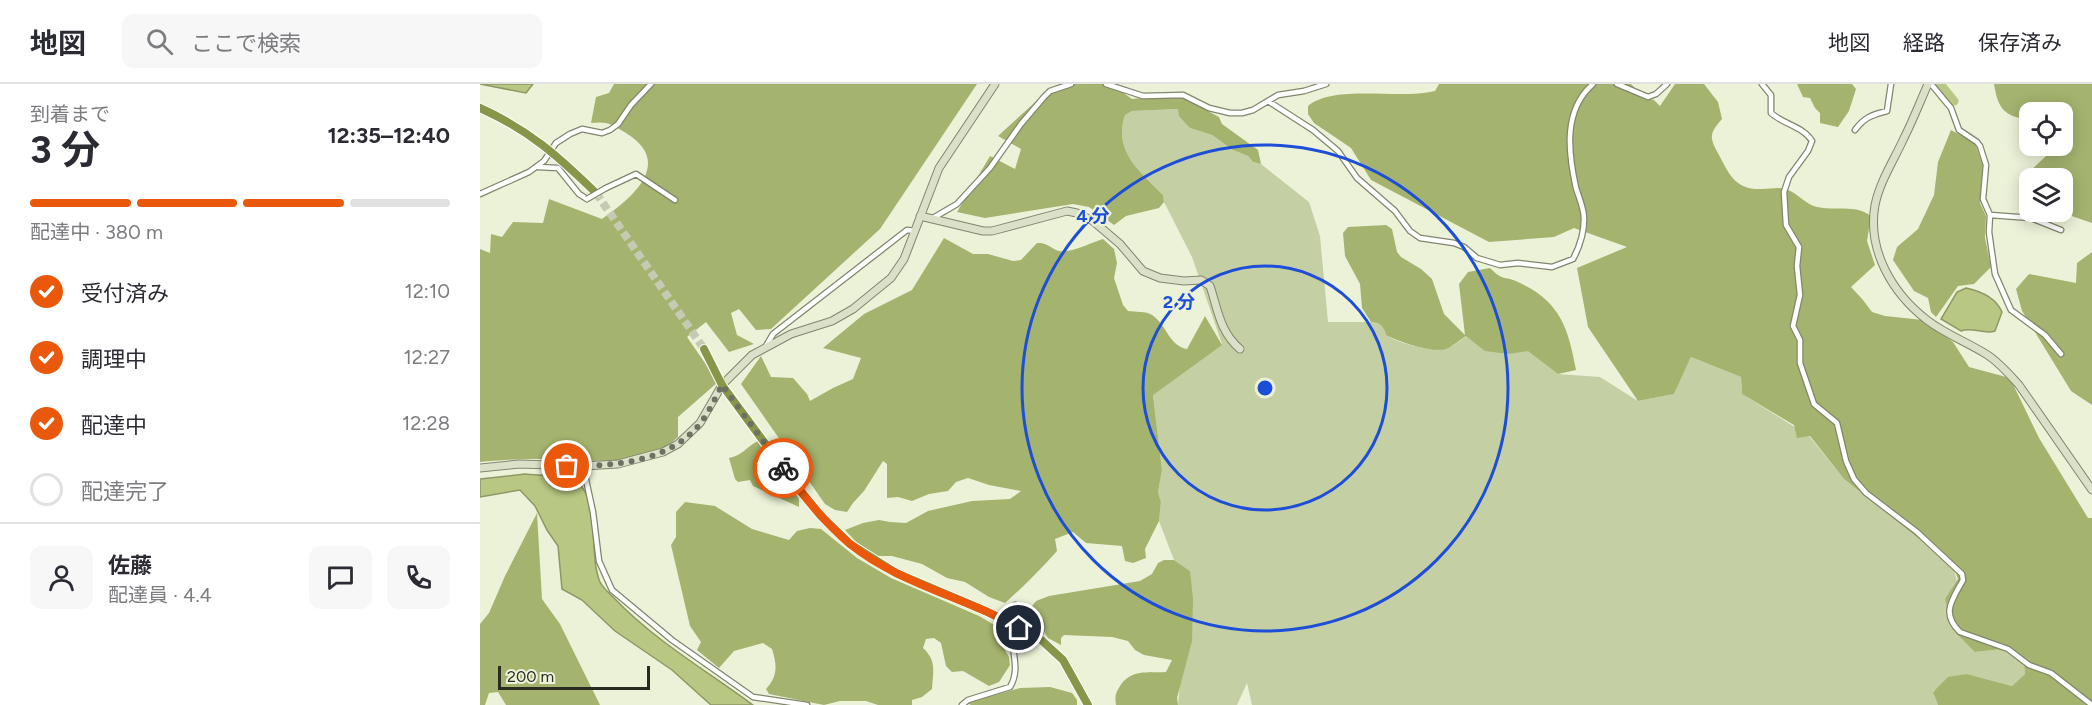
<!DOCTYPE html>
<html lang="ja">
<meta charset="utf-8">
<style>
:root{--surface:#fff;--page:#f7f7f7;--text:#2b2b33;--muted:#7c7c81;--line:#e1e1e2;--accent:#ea580c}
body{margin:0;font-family:Figtree,"Noto Sans JP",sans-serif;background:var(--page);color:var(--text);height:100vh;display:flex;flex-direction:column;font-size:22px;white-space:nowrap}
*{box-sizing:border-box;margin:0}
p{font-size:20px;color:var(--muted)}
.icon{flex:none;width:33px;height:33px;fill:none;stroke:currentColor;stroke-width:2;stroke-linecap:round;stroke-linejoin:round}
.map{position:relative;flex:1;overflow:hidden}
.drawer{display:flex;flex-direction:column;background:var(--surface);width:480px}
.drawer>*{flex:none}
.fabs{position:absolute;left:1539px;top:18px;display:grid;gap:12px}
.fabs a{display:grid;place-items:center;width:54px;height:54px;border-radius:12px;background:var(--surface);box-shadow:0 3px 15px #0003;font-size:30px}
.scale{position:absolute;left:18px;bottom:15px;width:152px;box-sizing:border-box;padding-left:6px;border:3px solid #292b21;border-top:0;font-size:16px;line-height:21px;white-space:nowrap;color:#292b21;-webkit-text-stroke:4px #ecf2d8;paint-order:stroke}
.pin{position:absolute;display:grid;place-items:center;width:51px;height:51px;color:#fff;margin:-26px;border:3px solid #fff;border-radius:50%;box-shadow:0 2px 6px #0007}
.courier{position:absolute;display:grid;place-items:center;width:60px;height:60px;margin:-30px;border:4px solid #ea580c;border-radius:50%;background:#fff;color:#222;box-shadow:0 2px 8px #0007}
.headline em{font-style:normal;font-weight:700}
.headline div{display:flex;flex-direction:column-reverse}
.headline{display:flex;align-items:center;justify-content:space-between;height:102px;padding:0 30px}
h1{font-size:39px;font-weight:700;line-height:45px}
.bar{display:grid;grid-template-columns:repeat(4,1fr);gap:9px 6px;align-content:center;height:72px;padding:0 30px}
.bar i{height:8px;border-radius:4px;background:var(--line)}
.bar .active{background:var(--accent)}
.bar p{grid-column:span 4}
.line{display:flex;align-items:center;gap:15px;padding:0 30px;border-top:2px solid var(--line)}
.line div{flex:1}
.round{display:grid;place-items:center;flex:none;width:63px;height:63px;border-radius:12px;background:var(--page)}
ol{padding:0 30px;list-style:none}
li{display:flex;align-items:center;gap:18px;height:66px}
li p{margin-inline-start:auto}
li .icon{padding:6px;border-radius:50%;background:var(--accent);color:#fff;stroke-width:4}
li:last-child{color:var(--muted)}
li i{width:33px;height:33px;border:3px solid var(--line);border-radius:50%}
header{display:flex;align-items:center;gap:36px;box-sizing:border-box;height:84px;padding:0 30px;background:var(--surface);border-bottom:2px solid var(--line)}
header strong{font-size:28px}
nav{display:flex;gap:33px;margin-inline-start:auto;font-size:21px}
.search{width:420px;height:54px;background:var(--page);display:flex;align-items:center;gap:15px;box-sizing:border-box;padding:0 21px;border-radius:12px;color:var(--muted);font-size:22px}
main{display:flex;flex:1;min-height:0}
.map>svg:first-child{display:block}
.green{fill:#c5cfa4}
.forest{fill:#a4b36e}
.water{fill:#b8c782;stroke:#8d9865;stroke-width:1.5}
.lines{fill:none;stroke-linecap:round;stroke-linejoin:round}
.river{stroke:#b8c782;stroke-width:9}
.street-tunnel{stroke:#c5cab3;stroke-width:4.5;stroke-dasharray:4.5 2;stroke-linecap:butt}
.highway-tunnel{stroke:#c5cab3;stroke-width:8;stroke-dasharray:8 4;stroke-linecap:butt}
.street-casing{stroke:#80866e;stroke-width:7}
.secondary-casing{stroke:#80866e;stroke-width:9}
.highway-casing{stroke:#fff;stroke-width:10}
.street{stroke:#fff;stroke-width:4.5}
.secondary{stroke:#dbe0c8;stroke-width:7}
.highway{stroke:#879648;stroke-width:8}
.street-bridge-casing{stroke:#80866e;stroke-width:7;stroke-linecap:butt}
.street-bridge{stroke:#fff;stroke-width:4.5}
.done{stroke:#6d7161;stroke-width:6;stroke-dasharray:0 10.8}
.route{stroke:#ea580c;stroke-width:8}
.ring{fill:none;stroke:#1d4ed8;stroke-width:3}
.centre{fill:#1d4ed8;stroke:#ecf2d8;stroke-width:3}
.ring-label{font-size:18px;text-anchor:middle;font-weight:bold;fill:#1d4ed8;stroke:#ecf2d8;stroke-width:4.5;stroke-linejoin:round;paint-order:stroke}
</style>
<header>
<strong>地図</strong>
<div class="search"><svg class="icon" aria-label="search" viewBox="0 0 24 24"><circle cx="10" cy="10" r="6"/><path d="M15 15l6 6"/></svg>ここで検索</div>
<nav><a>地図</a><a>経路</a><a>保存済み</a></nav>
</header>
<main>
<section class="drawer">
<div class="headline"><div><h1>3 分</h1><p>到着まで</p></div><em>12:35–12:40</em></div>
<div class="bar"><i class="active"></i><i class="active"></i><i class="active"></i><i></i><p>配達中 · 380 m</p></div>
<ol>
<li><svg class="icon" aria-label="check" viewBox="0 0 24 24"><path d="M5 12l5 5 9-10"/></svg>受付済み<p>12:10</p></li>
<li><svg class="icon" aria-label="check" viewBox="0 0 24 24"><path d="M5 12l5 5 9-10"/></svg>調理中<p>12:27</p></li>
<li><svg class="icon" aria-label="check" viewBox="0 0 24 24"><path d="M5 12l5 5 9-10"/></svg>配達中<p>12:28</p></li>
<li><i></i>配達完了</li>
</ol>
<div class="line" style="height:108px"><a class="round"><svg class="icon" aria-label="person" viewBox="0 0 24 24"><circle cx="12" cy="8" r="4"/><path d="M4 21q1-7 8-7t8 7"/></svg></a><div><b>佐藤</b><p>配達員 · 4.4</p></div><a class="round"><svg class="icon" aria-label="chat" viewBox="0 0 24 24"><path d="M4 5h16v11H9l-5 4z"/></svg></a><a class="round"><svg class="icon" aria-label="phone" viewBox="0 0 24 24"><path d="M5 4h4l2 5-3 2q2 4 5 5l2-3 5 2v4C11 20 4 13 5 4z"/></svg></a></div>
</section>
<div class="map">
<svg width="1612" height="621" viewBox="0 0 1612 621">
<rect width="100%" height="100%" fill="#ecf2d8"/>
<!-- green -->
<path class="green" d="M699,25L710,44L732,51L753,66L768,72L773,78L781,80L829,118L840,152L848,238H898L904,243L906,251C923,261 950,268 969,263C975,261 981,256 986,252L1029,270L1048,266L1078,290L1120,293L1158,317L1194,310L1211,273L1261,293L1262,310L1329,352L1364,395L1473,482L1495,568L1532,564L1543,573L1545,590L1532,602L1487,590L1453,607L1458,621H772L767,599L757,621H698L710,487L694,476L679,437L681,418L678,408L682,386L673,310L742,260L712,173L684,118L683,111C660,87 633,68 645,31L652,27Z"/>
<!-- forest -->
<path class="forest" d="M134,0H497L400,145L291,245L276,246L259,225L251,229L257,251L274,260L249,268L226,238L207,253L238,298L198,333V353C166,383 113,377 74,375C50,375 24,375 0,378V165L10,169L11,150L22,153L33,138L63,139L69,115L122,135C151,115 195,79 146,49C131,40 129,37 111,39L116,13L129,9Z
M580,0H631L652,15L696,10L739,33L742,40L778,66L781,80L773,78L768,72L753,66L732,51L710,44L699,32L698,25L652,27L645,31C633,68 660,87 683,111L684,118L679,124L646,132L634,141L609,123L593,120L505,134L477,128L510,72L535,85L541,65L518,52L563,11Z
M959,0H1151L1164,13L1174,16L1180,22L1195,0H1224L1238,18L1242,35C1229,50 1229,53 1239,71C1250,92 1256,106 1282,105C1291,105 1297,103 1305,105C1317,108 1326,121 1337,123C1355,127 1376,120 1391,132L1387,157L1395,181L1371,203L1383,216L1392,228L1405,232L1443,236L1473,258L1489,283L1530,294L1559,354L1608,434H1612V621H1458L1453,608L1468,593L1487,590L1532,602L1545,590L1543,573L1532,564L1495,568L1475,548L1465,515L1478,495L1473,482L1364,395L1330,352L1317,354L1314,341L1262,310L1261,293L1211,273L1194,310L1158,317L1108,243L1097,184L1147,163L1094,144L1074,153L1009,158L891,96L871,64L834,39L828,30V22C855,0 919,16 955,7Z
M1317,0H1372L1376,5L1369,27L1358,43L1340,39V29L1335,24L1330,14L1323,13Z
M1514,0H1612V139L1580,128H1582V94H1550L1549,100V88L1566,72L1568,62H1582V28H1550L1549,36C1524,32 1518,25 1514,0Z
M1471,46L1495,59L1503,82L1500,119L1506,132L1505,154L1511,183L1494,200L1478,202L1456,233L1451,228L1448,214L1434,207L1413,176L1417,163L1438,145L1454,111L1458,78Z
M906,141L912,145L917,168L921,173L941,185L952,195L964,230L985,251L979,200L988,188L1010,184C1024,198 1023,191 1038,198C1080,217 1088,243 1096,286L1078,290L1048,267L1029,270L1005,267L986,252C980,256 973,262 966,265C952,269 919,258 906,251C904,242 900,238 891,238L882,224L880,200L865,172L863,149L868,143Z
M464,154L493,170H508L533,177L541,176L557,159C567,158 570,164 579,167C589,170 613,158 623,155L634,165L637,179L634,194L643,221L648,227C655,228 666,227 672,231C687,241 689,262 707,265L725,232L742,261L673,311L682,386L678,408L681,418L679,437L665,465L666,474L653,479L645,477L642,462L606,459L593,448L575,455L577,467C561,485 544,502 525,519L509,513L485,498L467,494L442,480L412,472H398L389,468L380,462L365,446L383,439L399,436L410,438L426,439L448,427L492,417L530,415L541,407L509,401L488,394L476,398L468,407L449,410L432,417L418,413L407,414V380L403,377L384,407L373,419L367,428L355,426L345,420L261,300L281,272L291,293L313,294L327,310L330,317L353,304L373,295L381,274L343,264L384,230L432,206Z
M1612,168V321L1591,307L1542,227L1536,205L1549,190L1596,199L1597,179Z
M278,357L319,415V423L273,402L270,396L258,398L255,395L249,374C263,371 266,363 278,357Z
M205,418L235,422L272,445L309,456L317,447L330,444L341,445L377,474L411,494L499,532L516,542L519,556L529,573L530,581L519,598L509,602L483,587L472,588L466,582L461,559L454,554L446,555L443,564C457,577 453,587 452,605L442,613L432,616V621H398L386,617H360L344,621L289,610L286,605C298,592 297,581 292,565L283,559L254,567L239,584L217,566L221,558L210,542L191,461L196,453V428Z
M57,429L62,515L80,540L120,621H26L18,608L9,609L5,621H0V540L9,529L25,492Z
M684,476H694L710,487L713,515L712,557L697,614L698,621H636C635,612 635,610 640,602C651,585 667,589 686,588L692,576L664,571L655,566L648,557L632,553L584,551L581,554V561L568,554L565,549C568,536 557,532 552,522L556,517L569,512L660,497L672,490L678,479Z
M570,603L592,609L597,616V621H491L487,619L540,604Z"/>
<!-- water -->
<path class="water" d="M0,0H53L46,9Z
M1486,204C1500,207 1516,214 1522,228L1515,247C1504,251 1492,242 1481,247L1461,235L1477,208Z
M45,390C61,392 91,389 102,403C119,425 109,472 120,498C123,504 130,510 135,515C174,556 227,587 273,621H231L192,586L135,547L102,516L82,505L78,462L67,446L55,422L40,406L0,413V395Z"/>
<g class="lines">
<!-- river -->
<path class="river" d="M1460,0L1474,17"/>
<!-- street-tunnel -->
<path class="street-tunnel" d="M527,531L532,557"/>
<!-- highway-tunnel -->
<path class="highway-tunnel" d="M116,109L224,265"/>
<!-- street casing -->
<g class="street-casing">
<path id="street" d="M626,0L663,12L703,11L729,24L750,29H762L773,26L798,11L824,7L846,0
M1137,0L1168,13L1176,10L1187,0
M1282,0L1291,11V29C1303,40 1324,43 1332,57L1328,67L1309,93L1304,108L1306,141L1319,163L1317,182L1320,211L1313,242L1320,256V279L1334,320L1357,339L1366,377L1374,395L1386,409L1437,448L1482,490L1483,496C1473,515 1460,529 1480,548L1528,565L1549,581L1571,589L1612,621
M1451,0L1471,24L1479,46L1497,58L1500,62L1506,81L1503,115L1510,131L1509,148L1515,190L1531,226L1565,251L1581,270
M788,17L833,46L858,67L877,94L915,127L930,147L940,154L974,159L984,163L997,174L1020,181L1038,179L1072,183L1093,175C1100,162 1104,150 1104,135C1104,124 1099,114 1096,104C1088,68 1083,26 1113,0
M1375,46C1384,34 1391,31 1407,27L1411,0
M58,83L78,84L99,110L107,115
M126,104L156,90L195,116
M0,110L49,88L64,77L76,59L90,50L102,45L122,49L130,46L138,40L151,21L171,0
M1510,131L1551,134L1581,146
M453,134L477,120L510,84L541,40L564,13L570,7L591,0
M286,262L293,250L427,146L435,147
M103,382L113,428L119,477L132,506L192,556L273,613L327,621
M527,531L535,521C544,522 563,534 562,544C562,547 560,550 558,553
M482,621L488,616L530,603C539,589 534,573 532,557"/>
</g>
<!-- secondary casing -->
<g class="secondary-casing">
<path id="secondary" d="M1448,0C1440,18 1433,36 1424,54C1414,76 1400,97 1395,121C1387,166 1412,209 1447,236C1465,250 1487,258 1506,270C1519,278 1529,290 1539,301L1612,406
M440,132L503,147H512L587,127L597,129L613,137L640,160L663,187L680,194L704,197L721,196L730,202C738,226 740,248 760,265
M0,384L39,380L103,382L138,380L183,368L198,360L220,339L242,301L272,271L311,250L352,237L373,225L411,194L424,175L459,84L515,0"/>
</g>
<!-- highway casing -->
<g class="highway-casing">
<path id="highway" d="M0,24C49,46 78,72 116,109
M224,265L242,301L312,396L340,431L370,460L416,489L501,525L558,553L583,576L608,621"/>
</g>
<!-- street -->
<use href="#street" class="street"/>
<!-- secondary -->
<use href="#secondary" class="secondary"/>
<!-- highway -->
<use href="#highway" class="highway"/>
<!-- street-bridge casing -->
<g class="street-bridge-casing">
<path id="street-bridge" d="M107,115L126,104"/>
</g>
<!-- street-bridge -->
<use href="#street-bridge" class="street-bridge"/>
</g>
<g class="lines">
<!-- done -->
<path class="done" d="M87,382C133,382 187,379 219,341C229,329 235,314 242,301L303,384"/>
<!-- route -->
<path class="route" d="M303,384C323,411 344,438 370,460C407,490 454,505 498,524C512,529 526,537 539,544"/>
</g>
<!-- distance rings -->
<g class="ring">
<circle cx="785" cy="304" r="122"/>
<circle cx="785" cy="304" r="243"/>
</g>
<circle cx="785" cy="304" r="9" class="centre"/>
<g class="ring-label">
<text x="613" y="138">4 分</text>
<text x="699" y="224">2 分</text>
</g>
</svg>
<div class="fabs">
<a><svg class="icon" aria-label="locate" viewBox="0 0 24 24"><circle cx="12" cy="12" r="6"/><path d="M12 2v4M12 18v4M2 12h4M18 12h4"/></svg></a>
<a><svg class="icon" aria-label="layers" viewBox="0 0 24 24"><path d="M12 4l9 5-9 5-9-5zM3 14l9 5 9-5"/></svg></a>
</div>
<div class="scale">200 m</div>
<div class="pin" style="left:87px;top:382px;background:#ea580c"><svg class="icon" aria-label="bag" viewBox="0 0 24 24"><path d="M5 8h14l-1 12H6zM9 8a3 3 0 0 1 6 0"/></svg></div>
<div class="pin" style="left:539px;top:544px;background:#1f2937"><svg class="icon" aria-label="home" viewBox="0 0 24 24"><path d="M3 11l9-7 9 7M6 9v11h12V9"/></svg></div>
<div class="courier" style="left:303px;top:384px"><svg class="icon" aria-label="bike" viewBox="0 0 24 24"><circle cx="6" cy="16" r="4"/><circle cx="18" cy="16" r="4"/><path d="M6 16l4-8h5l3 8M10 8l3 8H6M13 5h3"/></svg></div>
</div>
</main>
